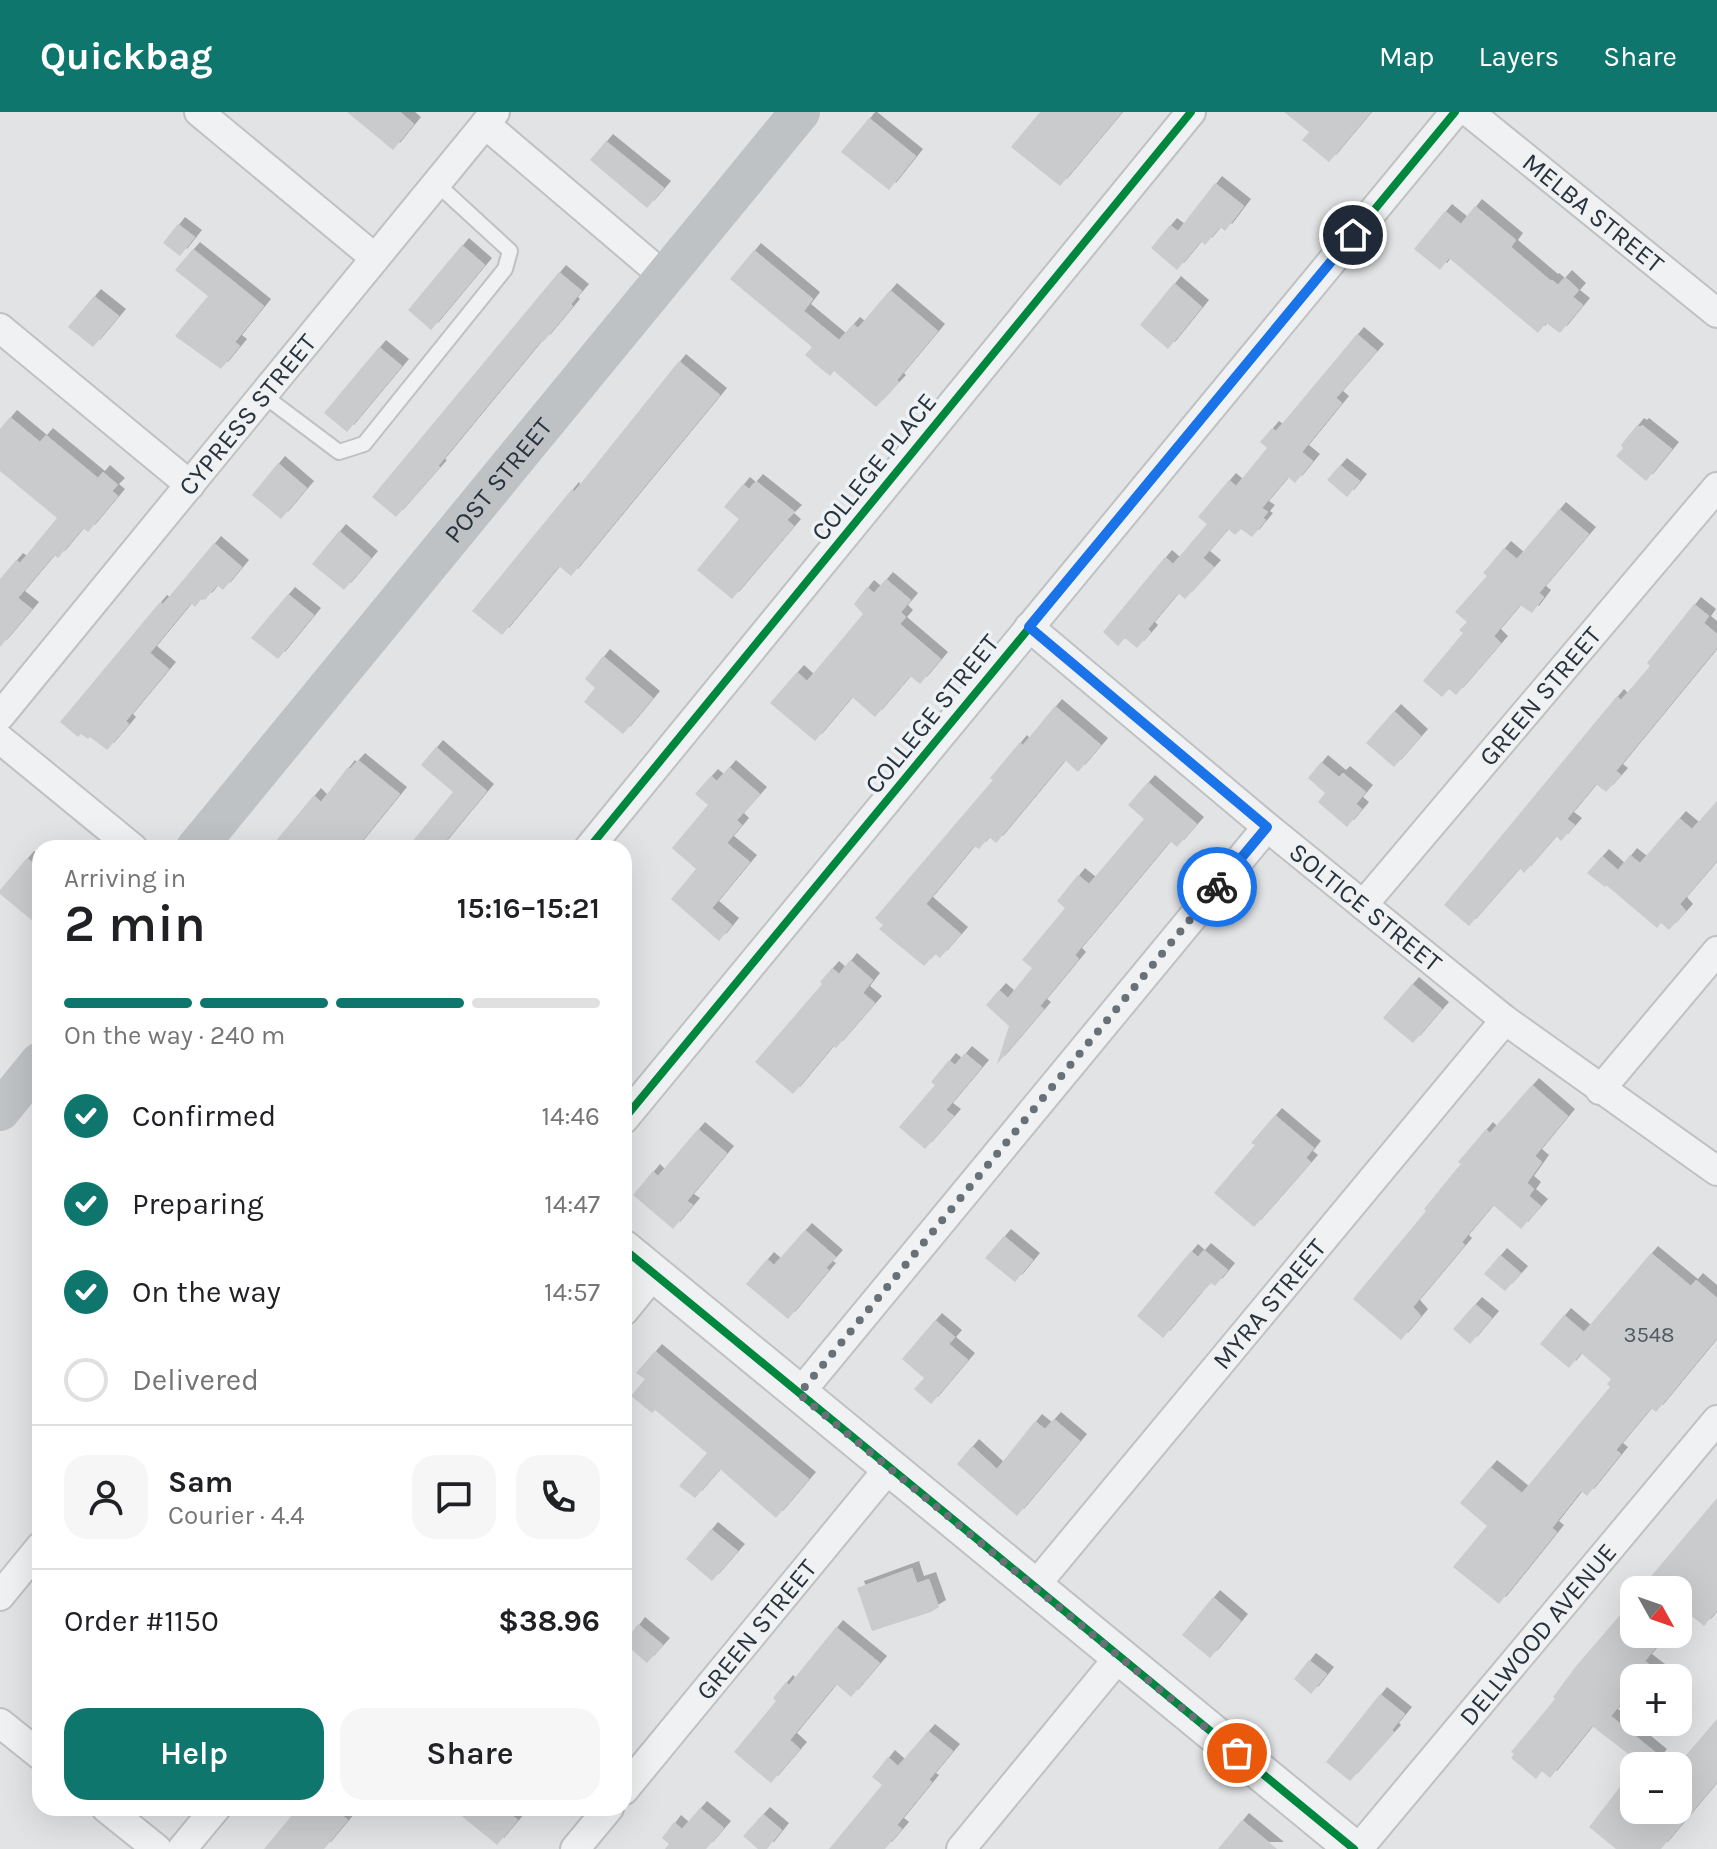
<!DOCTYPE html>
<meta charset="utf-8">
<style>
:root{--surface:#fff;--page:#f6f6f6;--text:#202124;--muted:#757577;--line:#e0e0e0;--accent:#0f766e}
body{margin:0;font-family:Karla,sans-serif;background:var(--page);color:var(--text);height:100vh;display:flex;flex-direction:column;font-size:30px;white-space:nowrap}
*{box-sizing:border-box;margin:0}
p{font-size:26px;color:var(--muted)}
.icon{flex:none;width:44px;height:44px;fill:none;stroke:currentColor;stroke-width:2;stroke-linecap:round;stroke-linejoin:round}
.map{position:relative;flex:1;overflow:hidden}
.sheet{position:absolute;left:32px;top:728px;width:600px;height:976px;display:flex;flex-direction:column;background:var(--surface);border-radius:24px;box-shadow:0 8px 32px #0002}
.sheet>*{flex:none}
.needle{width:52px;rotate:130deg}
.buttons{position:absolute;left:1620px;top:1464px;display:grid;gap:16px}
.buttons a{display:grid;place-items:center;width:72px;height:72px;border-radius:16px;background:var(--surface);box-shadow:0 8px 32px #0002;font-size:40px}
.pin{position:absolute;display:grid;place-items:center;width:68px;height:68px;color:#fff;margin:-34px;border:4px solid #fff;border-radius:50%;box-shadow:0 2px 8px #0007}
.courier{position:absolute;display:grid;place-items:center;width:80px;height:80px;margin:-40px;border:6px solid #1a73e8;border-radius:50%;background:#fff;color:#222;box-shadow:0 2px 10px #0007}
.overview em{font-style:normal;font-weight:600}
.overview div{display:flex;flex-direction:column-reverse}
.overview{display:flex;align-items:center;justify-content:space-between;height:136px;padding:0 32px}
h1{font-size:52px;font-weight:600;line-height:60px}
.bar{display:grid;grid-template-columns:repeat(4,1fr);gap:12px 8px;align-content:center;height:96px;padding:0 32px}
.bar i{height:10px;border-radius:6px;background:var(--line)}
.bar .selected{background:var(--accent)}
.bar p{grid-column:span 4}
.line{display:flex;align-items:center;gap:20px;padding:0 32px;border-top:2px solid var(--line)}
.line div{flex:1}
.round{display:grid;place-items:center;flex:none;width:84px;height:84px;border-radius:24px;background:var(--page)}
ol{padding:0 32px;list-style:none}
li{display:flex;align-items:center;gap:24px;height:88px}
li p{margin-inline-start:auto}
li .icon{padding:8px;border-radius:50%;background:var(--accent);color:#fff;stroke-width:4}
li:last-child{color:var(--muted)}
li i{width:44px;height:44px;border:4px solid var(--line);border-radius:50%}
.button{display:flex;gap:16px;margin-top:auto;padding:16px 32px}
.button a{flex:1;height:92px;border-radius:24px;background:var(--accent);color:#fff;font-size:32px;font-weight:600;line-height:92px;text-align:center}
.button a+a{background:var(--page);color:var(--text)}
header{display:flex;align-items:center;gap:48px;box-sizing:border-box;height:112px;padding:0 40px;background:var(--accent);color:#fff}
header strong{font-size:38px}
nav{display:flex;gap:44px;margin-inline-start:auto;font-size:28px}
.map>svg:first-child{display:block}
.building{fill:#c9cbcd;filter:url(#shadow)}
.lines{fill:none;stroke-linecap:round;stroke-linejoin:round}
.service-casing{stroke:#bfc1c3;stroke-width:18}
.minor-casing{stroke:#bfc1c3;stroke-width:32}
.tertiary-casing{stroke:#bfc1c3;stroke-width:40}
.service{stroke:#f0f1f2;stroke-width:14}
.minor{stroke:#f0f1f2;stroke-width:28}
.tertiary{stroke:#f0f1f2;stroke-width:36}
.secondary{stroke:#bfc2c5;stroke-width:40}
.cycleway-casing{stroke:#eef2f5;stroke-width:13}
.cycleway{stroke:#00873e;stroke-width:8}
.done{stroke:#697178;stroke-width:8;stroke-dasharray:0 14.4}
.route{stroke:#1a73e8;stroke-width:10}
.labels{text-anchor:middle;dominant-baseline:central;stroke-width:7;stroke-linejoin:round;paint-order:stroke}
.number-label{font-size:22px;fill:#515a62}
.street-label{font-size:26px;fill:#28333e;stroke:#eef2f5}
</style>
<header>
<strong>Quickbag</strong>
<nav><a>Map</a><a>Layers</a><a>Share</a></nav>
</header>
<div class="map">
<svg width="1717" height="1737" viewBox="0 0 1717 1737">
<defs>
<filter id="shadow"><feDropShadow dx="7" dy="-7" stdDeviation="0" flood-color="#0004"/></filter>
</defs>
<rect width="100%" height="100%" fill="#e1e3e5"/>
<!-- building -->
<path class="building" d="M347,0H400L414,12L393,38Z
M1040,0H1122L1060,74L1011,35Z
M1284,0H1371L1329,50L1302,28L1309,20Z
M869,6L916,44L889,78L841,40Z
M606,29L664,76L647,96L590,48Z
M1215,71L1244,94L1225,119L1220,115L1205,133L1201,129L1177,158L1151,136L1170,113L1178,119Z
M1475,94L1516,128L1511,135L1551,169L1552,168L1558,173L1565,165L1579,178L1573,185L1583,193L1560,221L1546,211L1538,221L1449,146L1440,158L1414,137L1445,99L1461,112Z
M178,112L195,125L180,144L163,131Z
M462,133L485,153L431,218L408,198Z
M193,137L264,194L235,230L240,234L221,257L175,224L208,184L175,158Z
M754,138L813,187L804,199L839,228L853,212L858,216L890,178L938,219L897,268L899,270L876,295L834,259L830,264L820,256L805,243L812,235L730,167Z
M559,160L582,179L571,192L573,194L543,230L541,229L438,354L440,355L396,405L372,385Z
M1174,171L1202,195L1168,237L1140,213Z
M94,184L119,204L93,235L68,215Z
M1357,222L1377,239L1336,286L1342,291L1302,340L1313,349L1295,371L1288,365L1262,396L1268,400L1263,406L1266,408L1252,425L1241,417L1235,423L1228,417L1203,446L1214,455L1185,487L1178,481L1148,517L1151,520L1137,536L1125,526L1118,534L1103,520L1165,445L1173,452L1207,412L1198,405L1229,368L1236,374L1267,336L1260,330L1272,316L1276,319Z
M379,235L402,254L347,320L324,301Z
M679,249L720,283L571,464L559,454L502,523L472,499L572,377L574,380Z
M10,305L40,330L46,323L98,366L103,360L118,373L112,379L118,384L88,420L83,416L58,446L54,443L18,486L32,497L0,535V467L16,448L20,451L57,406L0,359V317Z
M1637,313L1640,315L1642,313L1672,337L1646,369L1616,344L1623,336L1621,333Z
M278,351L307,376L281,407L252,383Z
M1340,353L1360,369L1347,385L1327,368Z
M756,369L795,400L787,408L794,414L732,487L697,458L739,407L724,395L743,372L749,377Z
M1559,397L1589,422L1539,481L1544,485L1532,501L1520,493L1494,524L1501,531L1456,583L1449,577L1442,585L1423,569L1463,521L1459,518L1467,510L1455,500L1487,464L1483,461L1504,436L1517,447Z
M339,419L371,446L344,478L312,452Z
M214,431L242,455L223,478L217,473L205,488L202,486L195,495L191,491L150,541L169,557L126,609L129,612L107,638L90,625L88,627L81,622L78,625L60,610L160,490L163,492Z
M886,467L911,488L901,500L906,505L900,512L941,547L920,572L910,564L875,605L852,585L815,629L770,591L797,560L807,569L863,502L854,492L867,475L874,481Z
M288,482L314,503L278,547L251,526Z
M1694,492L1709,504L1704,511L1717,522V536L1616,659L1621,663L1606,680L1596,672L1567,707L1575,713L1561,729L1556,724L1524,761L1520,756L1469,814L1444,793L1617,584L1621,588L1650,554L1647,551Z
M603,544L653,586L623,622L584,590L595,576L585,567Z
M1055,594L1101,633L1078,660L1065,648L996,731L989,725L979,737L974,734L926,792L961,822L940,846L935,842L924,854L879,817L883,813L875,806L993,668L990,666L1020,630L1023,633Z
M1394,599L1421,624L1394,655L1366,631Z
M436,635L487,679L440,736H407L453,680L421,653Z
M358,648L400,682L356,736H270L314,683L321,690L348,655L350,657Z
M1321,650L1339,665L1343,661L1366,680L1356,692L1362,697L1347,715L1318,690L1325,681L1308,666Z
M729,655L760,682L737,708L742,713L727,731L750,750L712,796L732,813L719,829L671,787L696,757L672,736L708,693L695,682L711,664L717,669Z
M1148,670L1197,712L1177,735L1170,729L1116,794L1075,843L1079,847L1040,894L1044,897L997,952L1009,914L986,893L999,878L1008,886L1032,856L1022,848L1065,796L1057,789L1078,763L1089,772L1144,707L1128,693Z
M1717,689V749L1680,792L1686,799L1669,818L1661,811L1657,816L1606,773L1605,775L1587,761L1602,744L1618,758L1630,743L1640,751L1679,706L1692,717Z
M27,746L40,757V815L0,782V778Z
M850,848L873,868L863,881L875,891L836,936L833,934L793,982L755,950L822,872L820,870L832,856L839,862Z
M1412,872L1442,897L1413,931L1383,906Z
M965,941L982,955L946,998L954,1004L925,1037L899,1015L935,973L931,970L949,948L955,953Z
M1532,973L1568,1004L1535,1044L1542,1050L1527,1071L1534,1077L1529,1084L1541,1094L1521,1117L1493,1093L1462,1130L1465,1133L1413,1195L1421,1204L1401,1228L1353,1187L1426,1099L1424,1097L1454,1060L1461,1052L1458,1050L1486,1017L1490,1021Z
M1275,1003L1314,1036L1306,1046L1311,1050L1254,1115L1214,1081L1255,1033L1251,1031Z
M698,1017L727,1041L687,1089L693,1093L673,1117L633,1083L653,1059L658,1064Z
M805,1118L836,1145L826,1156L829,1158L788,1207L746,1172L767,1147L774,1153Z
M1004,1124L1033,1148L1015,1170L985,1146Z
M1204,1138L1228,1158L1215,1174L1211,1171L1199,1183L1163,1226L1137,1204L1191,1139L1198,1145Z
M1651,1141L1691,1174L1696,1168L1717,1186V1226L1656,1300L1651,1296L1616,1338L1621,1342L1587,1384L1581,1379L1552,1416L1557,1420L1499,1492L1453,1455L1487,1414L1460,1391L1490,1355L1522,1381L1610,1275L1607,1272L1611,1267L1581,1241L1569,1256L1540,1232L1564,1203L1584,1220Z
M1500,1143L1521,1161L1505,1179L1484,1162Z
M1475,1192L1492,1206L1470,1232L1453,1217Z
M935,1208L955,1225L949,1232L968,1248L931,1292L914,1277L924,1266L902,1247Z
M655,1239L809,1367L776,1406L720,1357L695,1386L679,1374L707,1341L655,1298L652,1301L631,1284L645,1267L636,1261Z
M1054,1307L1080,1329L1017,1404L957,1352L972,1334L997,1357L1035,1309L1045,1317Z
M1717,1386V1498L1704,1514L1678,1493V1478H1660L1648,1468Z
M711,1417L738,1439L712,1469L686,1447Z
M912,1456L917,1471L929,1467L939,1495L931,1500L872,1519L857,1476Z
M1213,1485L1241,1509L1210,1546L1182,1523Z
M1634,1487V1522H1667L1645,1549L1667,1566H1634V1576L1611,1604L1660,1644L1652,1654H1644L1592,1614L1550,1666L1542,1659L1536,1667L1511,1646L1514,1642L1511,1640L1555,1587L1553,1585L1577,1553Z
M638,1512L663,1533L647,1551L624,1531Z
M836,1515L880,1551L851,1585L836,1572L790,1628L800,1637L771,1671L734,1640L776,1589L773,1586L786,1570L789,1573Z
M1309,1548L1327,1562L1311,1582L1294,1567Z
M1380,1582L1405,1602L1392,1618L1394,1620L1350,1669L1326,1650Z
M1717,1607V1670L1661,1737H1616L1589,1715L1634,1657V1698H1678V1666L1688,1653L1682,1648Z
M928,1619L953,1639L929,1668L932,1670L897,1713L902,1717L885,1737H829L882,1673L872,1665L888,1645L898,1654Z
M298,1696H333L348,1708L324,1737H264Z
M452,1696H503L518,1708L497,1733Z
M700,1696L724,1716L706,1737H665L669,1732L662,1726L674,1710L682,1717Z
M763,1702L782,1718L767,1737H758L743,1724Z
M1242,1708L1277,1737H1218Z"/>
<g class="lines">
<!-- service casing -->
<g class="service-casing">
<path id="service" d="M263,283L339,340L364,332L505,157L510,139L436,71"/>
</g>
<!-- minor casing -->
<g class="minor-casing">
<g id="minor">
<path d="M199,0L375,146"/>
<path id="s1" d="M1469,0L1717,201"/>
<path d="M485,12L665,165"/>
<path d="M0,216L190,373"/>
<path id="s2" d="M1029,515L1267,715L1505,908L1717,1059"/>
<path id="s3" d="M0,604L495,0"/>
<path d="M0,627L133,736"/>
<path d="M589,736L1191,0"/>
<path id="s4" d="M1363,793L1717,375"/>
<path d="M1600,978L1717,839"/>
<path d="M624,1007L1455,0"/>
<path d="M624,1199L654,1162"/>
<path d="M799,1282L1267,715"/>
<path id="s5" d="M1034,1475L1505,908"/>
<path d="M0,1484L40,1435"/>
<path d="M0,1611L40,1643"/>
<path id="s6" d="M624,1678L889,1356"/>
<path d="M106,1696L157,1737"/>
<path d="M182,1737L216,1696"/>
<path d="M575,1737L609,1696"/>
<path d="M961,1737L1119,1545"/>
<path id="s7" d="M1358,1737L1717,1308"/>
</g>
</g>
<!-- tertiary casing -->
<g class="tertiary-casing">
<path id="tertiary" d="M624,1137L1354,1737"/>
</g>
<!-- service -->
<use href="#service" class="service"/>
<!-- minor -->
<use href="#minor" class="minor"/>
<!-- tertiary -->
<use href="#tertiary" class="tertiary"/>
<!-- secondary -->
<g class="secondary">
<path id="s8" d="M196,736L800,0"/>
<path d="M0,999L40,950"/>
</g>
<!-- cycleway casing -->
<g class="cycleway-casing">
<path id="cycleway" d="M589,736L1191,0
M624,1007L1455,0
M624,1137L1354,1737"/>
</g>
<!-- cycleway -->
<use href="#cycleway" class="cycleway"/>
</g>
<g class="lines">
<!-- done -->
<path class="done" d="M1217,775L799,1282L1237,1641"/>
<!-- route -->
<path class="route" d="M1217,775L1267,715L1029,515L1353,123"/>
</g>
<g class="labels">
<!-- number labels -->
<g class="number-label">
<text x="1649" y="1223">3548</text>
</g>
<!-- street labels -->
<g class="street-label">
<text stroke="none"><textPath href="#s1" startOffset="160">MELBA STREET</textPath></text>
<text stroke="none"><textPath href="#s3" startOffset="390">CYPRESS STREET</textPath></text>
<text transform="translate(874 355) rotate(-51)">COLLEGE PLACE</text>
<text stroke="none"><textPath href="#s8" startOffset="476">POST STREET</textPath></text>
<text stroke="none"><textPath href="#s4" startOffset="274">GREEN STREET</textPath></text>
<text transform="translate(932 602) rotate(-51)">COLLEGE STREET</text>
<text stroke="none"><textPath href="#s2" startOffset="438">SOLTICE STREET</textPath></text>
<text stroke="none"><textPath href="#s5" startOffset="368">MYRA STREET</textPath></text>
<text stroke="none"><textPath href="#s6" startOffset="208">GREEN STREET</textPath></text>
<text stroke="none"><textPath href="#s7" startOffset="280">DELLWOOD AVENUE</textPath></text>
</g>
</g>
</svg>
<div class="buttons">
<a><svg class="needle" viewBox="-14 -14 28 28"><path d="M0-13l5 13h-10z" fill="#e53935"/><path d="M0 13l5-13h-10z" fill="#757577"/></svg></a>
<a>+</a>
<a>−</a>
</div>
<div class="pin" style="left:1237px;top:1641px;background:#ea580c"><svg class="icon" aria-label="bag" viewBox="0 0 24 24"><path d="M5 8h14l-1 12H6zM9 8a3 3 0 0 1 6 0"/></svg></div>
<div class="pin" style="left:1353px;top:123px;background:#1f2937"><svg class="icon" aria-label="home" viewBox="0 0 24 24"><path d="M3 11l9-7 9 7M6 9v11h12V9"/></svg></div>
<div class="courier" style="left:1217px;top:775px"><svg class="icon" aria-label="bike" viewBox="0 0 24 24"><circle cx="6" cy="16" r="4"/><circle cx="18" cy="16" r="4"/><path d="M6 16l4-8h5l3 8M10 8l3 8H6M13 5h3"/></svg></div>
<section class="sheet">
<div class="overview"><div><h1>2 min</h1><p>Arriving in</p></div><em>15:16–15:21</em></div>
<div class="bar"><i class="selected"></i><i class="selected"></i><i class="selected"></i><i></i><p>On the way · 240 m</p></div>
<ol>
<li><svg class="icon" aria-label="check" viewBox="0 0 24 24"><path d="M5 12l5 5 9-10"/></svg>Confirmed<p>14:46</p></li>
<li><svg class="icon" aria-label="check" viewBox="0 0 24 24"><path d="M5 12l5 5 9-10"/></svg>Preparing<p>14:47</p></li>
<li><svg class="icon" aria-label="check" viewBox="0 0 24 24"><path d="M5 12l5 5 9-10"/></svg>On the way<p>14:57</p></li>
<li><i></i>Delivered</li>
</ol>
<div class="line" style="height:144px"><a class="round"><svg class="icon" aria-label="person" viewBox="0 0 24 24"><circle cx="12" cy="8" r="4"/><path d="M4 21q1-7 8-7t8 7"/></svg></a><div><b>Sam</b><p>Courier · 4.4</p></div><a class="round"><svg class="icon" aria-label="chat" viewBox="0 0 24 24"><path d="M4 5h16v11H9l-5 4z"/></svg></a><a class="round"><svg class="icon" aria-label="phone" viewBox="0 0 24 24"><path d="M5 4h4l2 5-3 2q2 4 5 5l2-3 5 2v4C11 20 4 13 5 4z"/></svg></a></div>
<div class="line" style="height:104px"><div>Order #1150</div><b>$38.96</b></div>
<div class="button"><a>Help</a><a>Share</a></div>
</section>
</div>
